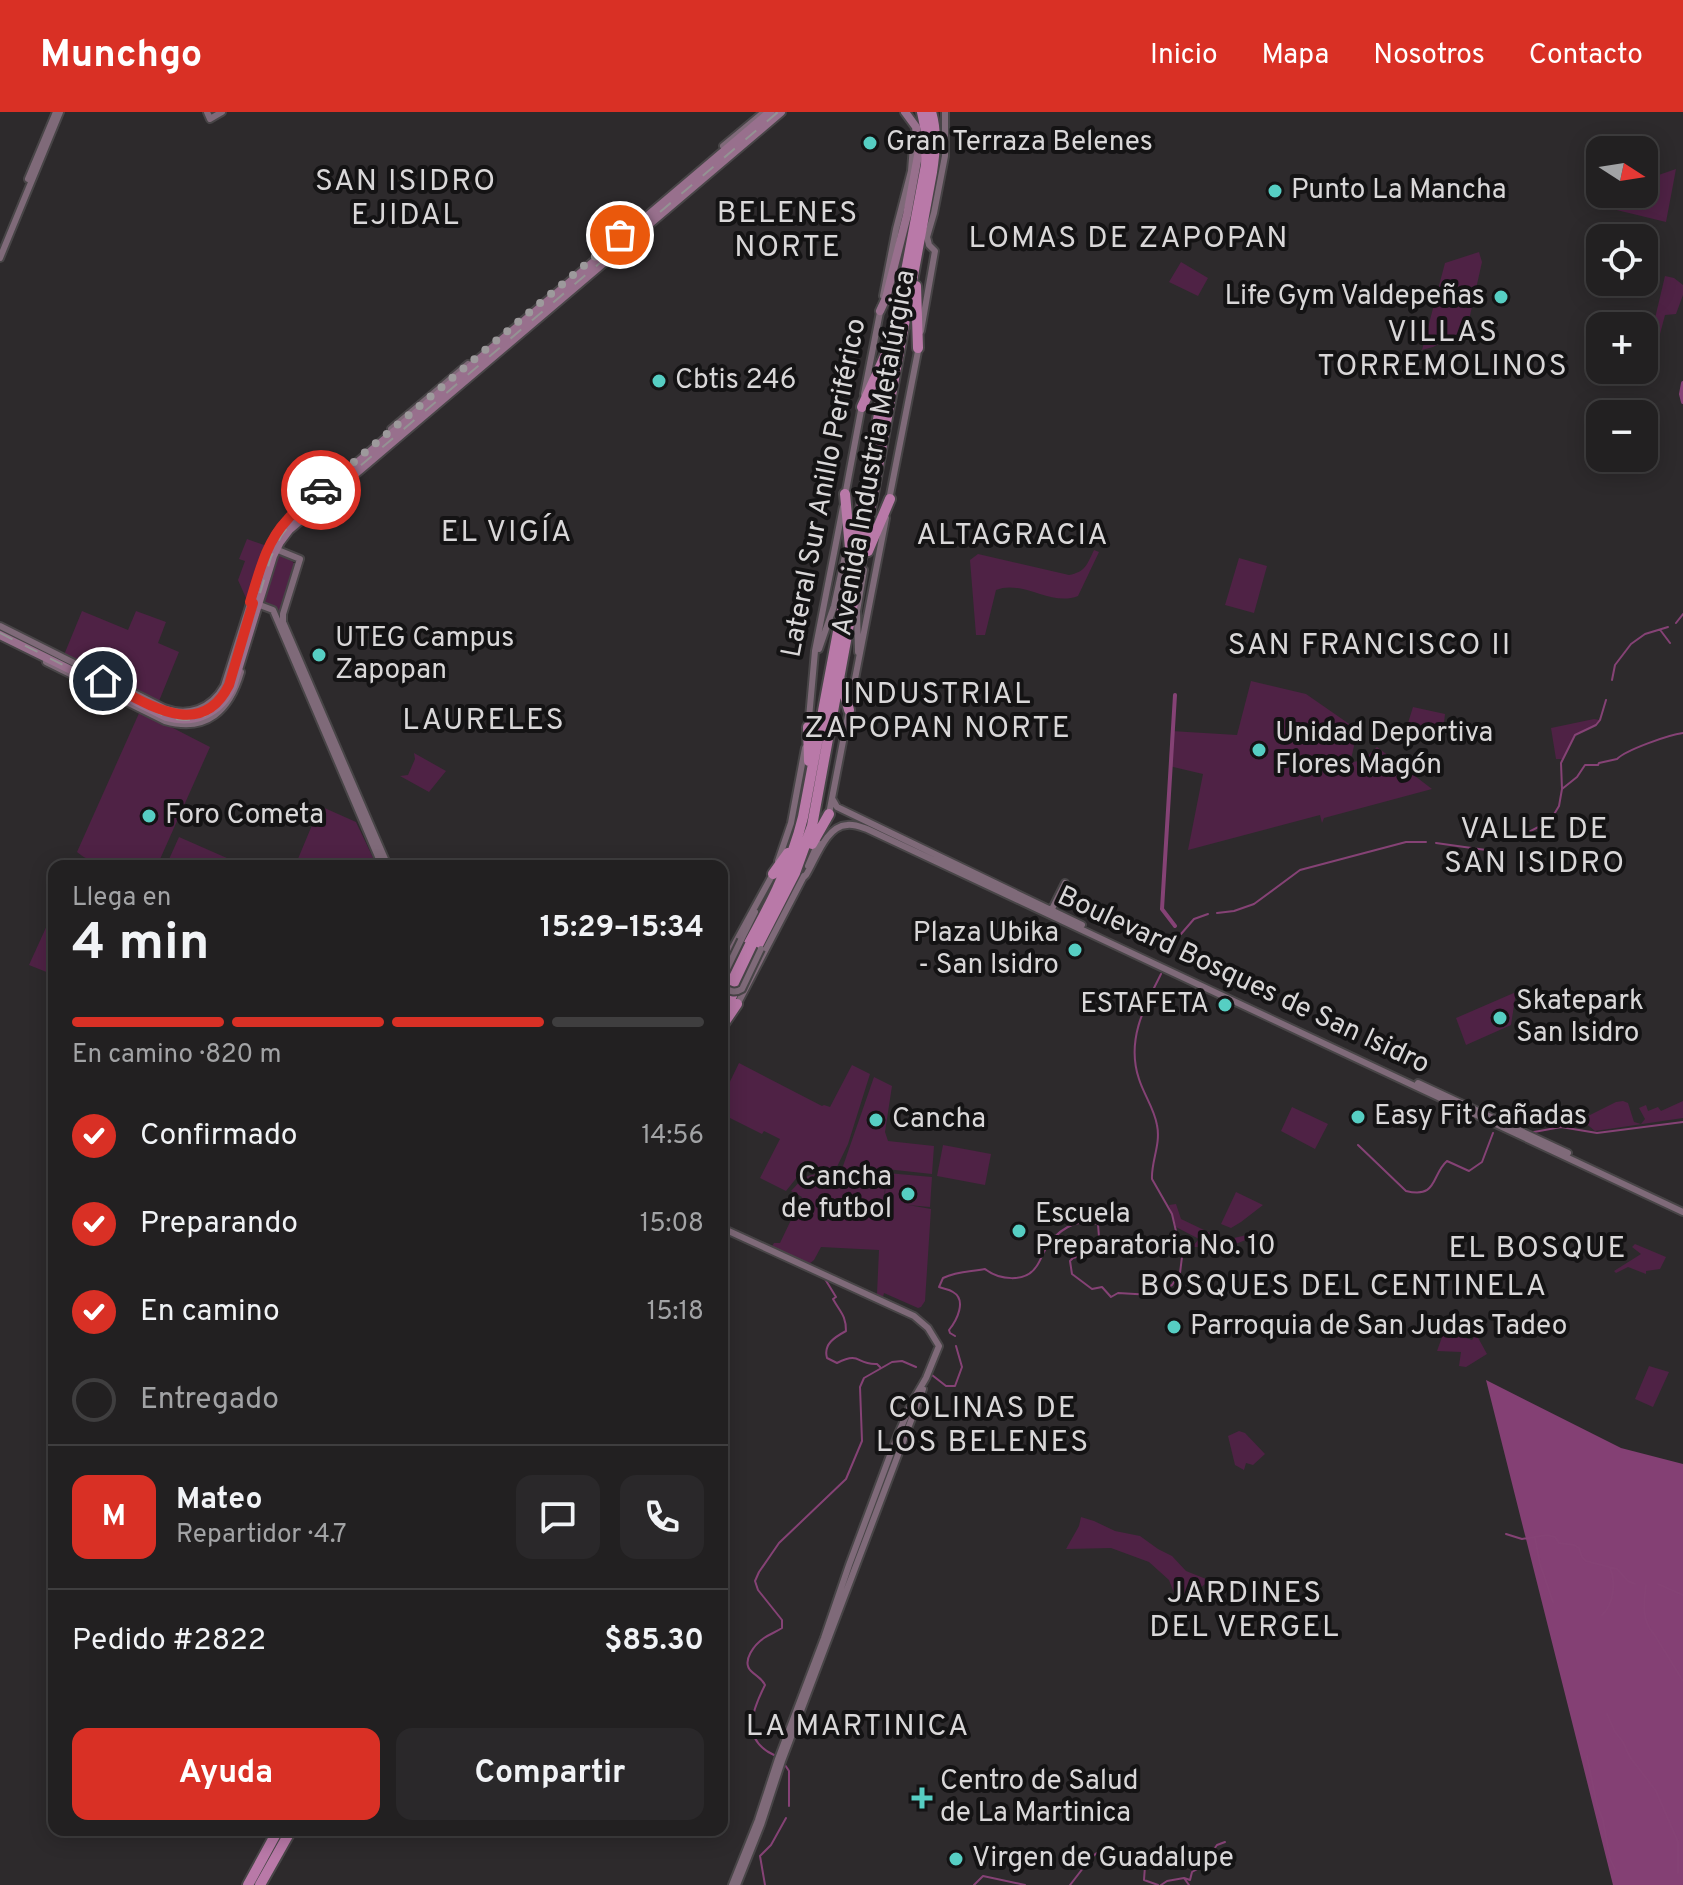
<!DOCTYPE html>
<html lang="es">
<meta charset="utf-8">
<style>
:root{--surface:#222021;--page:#2a282a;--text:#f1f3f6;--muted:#a2a3a5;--line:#3f3e3f;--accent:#d93025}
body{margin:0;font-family:Overpass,sans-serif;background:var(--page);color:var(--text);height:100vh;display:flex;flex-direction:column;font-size:30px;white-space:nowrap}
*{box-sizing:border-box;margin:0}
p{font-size:26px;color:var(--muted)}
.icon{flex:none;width:44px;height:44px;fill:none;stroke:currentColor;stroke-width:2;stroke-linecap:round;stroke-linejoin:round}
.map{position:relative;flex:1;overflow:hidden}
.details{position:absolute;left:48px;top:748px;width:680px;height:976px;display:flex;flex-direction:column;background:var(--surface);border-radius:16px;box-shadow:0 4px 20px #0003,0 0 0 2px var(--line)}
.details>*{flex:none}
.needle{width:52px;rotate:102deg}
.fabs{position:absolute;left:1586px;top:24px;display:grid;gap:16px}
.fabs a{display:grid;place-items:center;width:72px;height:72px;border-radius:16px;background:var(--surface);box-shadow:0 4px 20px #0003,0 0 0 2px var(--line);font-size:40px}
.pin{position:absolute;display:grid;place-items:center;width:68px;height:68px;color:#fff;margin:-34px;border:4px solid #fff;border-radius:50%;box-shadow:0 2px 8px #0007}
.courier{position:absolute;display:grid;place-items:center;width:80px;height:80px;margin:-40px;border:6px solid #d93025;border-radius:50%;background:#fff;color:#222;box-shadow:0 2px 10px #0007}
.head em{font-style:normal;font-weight:700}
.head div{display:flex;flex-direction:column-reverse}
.head{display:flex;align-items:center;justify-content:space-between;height:136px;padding:0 24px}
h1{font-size:52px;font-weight:700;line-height:60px}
.bar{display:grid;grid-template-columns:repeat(4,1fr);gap:12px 8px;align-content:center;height:96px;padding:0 24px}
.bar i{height:10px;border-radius:6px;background:var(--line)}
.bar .on{background:var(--accent)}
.bar p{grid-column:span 4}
.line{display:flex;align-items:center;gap:20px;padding:0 24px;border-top:2px solid var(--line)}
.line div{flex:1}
.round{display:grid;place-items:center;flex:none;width:84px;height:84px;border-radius:16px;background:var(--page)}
ol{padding:0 24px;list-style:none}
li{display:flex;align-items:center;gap:24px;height:88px}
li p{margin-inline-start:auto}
li .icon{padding:8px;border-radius:50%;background:var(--accent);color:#fff;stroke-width:4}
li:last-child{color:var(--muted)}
li i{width:44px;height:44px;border:4px solid var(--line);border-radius:50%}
.cta{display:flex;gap:16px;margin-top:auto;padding:16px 24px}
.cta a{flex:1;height:92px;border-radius:16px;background:var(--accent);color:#fff;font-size:32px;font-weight:700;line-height:92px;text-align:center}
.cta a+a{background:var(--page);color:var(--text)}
header{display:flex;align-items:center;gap:48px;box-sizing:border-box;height:112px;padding:0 40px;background:var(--accent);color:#fff}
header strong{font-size:38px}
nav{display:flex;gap:44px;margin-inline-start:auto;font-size:28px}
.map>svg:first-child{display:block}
.green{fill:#4f2245}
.forest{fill:#844074}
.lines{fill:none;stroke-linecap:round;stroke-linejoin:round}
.stream{stroke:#854275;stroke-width:2}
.canal{stroke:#854275;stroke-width:4}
.secondary-casing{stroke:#484547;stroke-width:10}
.primary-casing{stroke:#484547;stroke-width:12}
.highway-casing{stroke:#484547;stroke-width:14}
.secondary{stroke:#7f6a79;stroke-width:6}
.primary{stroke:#98708d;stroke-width:8}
.highway{stroke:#b979a8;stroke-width:10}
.rail{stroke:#949293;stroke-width:2;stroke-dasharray:14 14;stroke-linecap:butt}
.secondary-bridge-casing{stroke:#484547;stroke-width:10;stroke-linecap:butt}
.secondary-bridge{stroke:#7f6a79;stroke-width:6}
.done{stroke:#9d9a9c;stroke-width:8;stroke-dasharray:0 14.4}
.route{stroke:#d93025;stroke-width:10}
.poi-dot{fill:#56cec3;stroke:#141314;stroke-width:3}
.labels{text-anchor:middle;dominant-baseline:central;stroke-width:8;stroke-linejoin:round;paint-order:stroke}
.poi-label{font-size:28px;fill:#d9d7d8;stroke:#141314;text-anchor:start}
.street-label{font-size:28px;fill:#d9d7d8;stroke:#141314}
.neighbourhood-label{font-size:30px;letter-spacing:2px;fill:#d9d7d8;stroke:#141314}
</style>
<header>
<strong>Munchgo</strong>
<nav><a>Inicio</a><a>Mapa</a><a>Nosotros</a><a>Contacto</a></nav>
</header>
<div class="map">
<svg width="1683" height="1773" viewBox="0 0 1683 1773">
<rect width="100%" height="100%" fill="#2d2a2c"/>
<!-- green -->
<path class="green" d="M1676,57L1666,110L1592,92L1593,83L1600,81L1644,82V68Z
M1479,140L1482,150L1467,217L1433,235L1422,238L1445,151Z
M1181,150L1208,166L1198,184L1169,170Z
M1665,164L1674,166L1683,173V183L1676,202L1665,203L1660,222L1652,219Z
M247,427L267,434L250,488L246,486L238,468L245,449L239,447Z
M1094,438L1099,440L1078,484C1051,495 1022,467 996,478L985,523H976L970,448L978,442L1069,463C1085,460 1087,453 1094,438Z
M279,442C288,446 294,447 296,457L282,497L278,499L264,492Z
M1239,446L1267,454L1254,501L1225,493Z
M82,499L128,518L136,499L166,510L158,531L179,540L159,589L64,543Z
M1251,569L1306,582L1355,616L1352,627L1354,634L1351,647H1345L1343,652L1363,648L1377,635L1432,677L1324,706L1322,711L1320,703L1188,738L1203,662L1169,654L1171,619L1237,623Z
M1413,595L1445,602L1443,620L1403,627Z
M140,599L210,635L157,754C129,754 99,759 77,740Z
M1594,607L1600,608L1596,613L1575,623L1563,647H1556L1551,616Z
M414,641L446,659L429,680L400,664L408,663L415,647Z
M320,694L356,710L377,754H295Z
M179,725L245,754H166Z
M54,798V863L29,853Z
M1516,880L1511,913L1466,933L1456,906Z
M739,951L822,994L824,993L830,995L852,953L870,962L848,1032L835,1059H808L804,1053L798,1064L786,1079L760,1066L780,1027L764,1019L762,1022L722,1002V986Z
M874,965L892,974L885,1020L888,1029L934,1034L932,1062L886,1057L884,1091L887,1061L932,1065L930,1095L908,1093L931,1097L925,1189L921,1195L918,1196L884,1181L883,1185L877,1182L879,1138L821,1135L814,1148L808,1153L771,1136L774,1131H780L802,1085L791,1079C796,1074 801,1067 808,1064C821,1059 830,1069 842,1057Z
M1623,989L1628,991L1634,1010L1641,1012L1645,1007L1639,996L1646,993L1648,999L1658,995L1661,999L1683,989V1006L1595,1019L1584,1010L1586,1005L1616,990Z
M1292,995L1328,1012L1315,1037L1281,1019Z
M943,1033L991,1042L985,1073L937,1064Z
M1236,1080L1263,1093L1241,1110L1231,1116L1221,1112Z
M1176,1092L1181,1107L1225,1128L1247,1123L1248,1127L1228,1135H1192L1199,1127L1176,1115L1169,1093Z
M1635,1132L1666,1145L1660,1157L1646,1159V1162L1628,1155L1616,1161L1614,1159L1641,1142L1632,1135Z
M1446,1214L1453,1216L1452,1221L1472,1228L1476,1222L1487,1242L1466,1255L1459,1254L1461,1240L1437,1239Z
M1649,1254L1669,1260L1653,1295L1635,1287Z
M1239,1319L1245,1321L1265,1342L1253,1353L1246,1351L1244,1358L1235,1353L1228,1324Z
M1081,1405L1094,1409L1115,1419L1140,1424L1158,1437L1172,1444L1186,1459L1206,1467L1205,1472L1188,1486L1185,1491L1177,1489L1169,1468L1149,1450L1111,1436L1066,1437L1079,1414Z"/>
<!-- forest -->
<path class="forest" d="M1486,1268L1621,1336L1683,1352V1773H1613Z"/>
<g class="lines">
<!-- stream -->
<path class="stream" d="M1676,511L1683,502
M1661,519L1670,531
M1612,568L1615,553L1631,532L1645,522L1668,515
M1562,677L1577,665L1585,653H1598L1599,651L1617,647C1626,638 1668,623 1683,621
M1519,725L1550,709L1559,694L1562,677L1561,651L1575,623L1596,613L1600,608L1606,588
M1436,731L1493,739
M1217,801L1234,799L1254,792L1300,758L1406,730H1426
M1181,822L1194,807L1208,802
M1534,1020L1561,1015L1597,1021L1683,1010
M1358,1033L1406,1079C1438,1087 1431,1063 1447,1049L1469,1059L1482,1050L1493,1021
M825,1167L836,1185L833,1187C840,1200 846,1203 846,1219C835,1225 823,1232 827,1246L837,1251C862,1239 855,1253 877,1252L880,1255
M955,1224L950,1221L949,1218C957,1208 967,1188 953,1180C949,1177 944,1177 939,1175L943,1166C958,1159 969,1160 985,1157C999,1168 1025,1171 1036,1155C1040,1150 1042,1143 1045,1138C1056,1119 1076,1105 1098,1112L1099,1125L1094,1140L1073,1146L1070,1149L1072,1162L1092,1177L1102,1175L1111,1185L1118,1181L1152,1183L1172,1173L1180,1161L1182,1145L1172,1102L1152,1067C1151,1049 1161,1033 1157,1013C1154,996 1144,983 1139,967C1126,929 1144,895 1161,862
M932,1263L946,1274H955L962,1255L956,1234
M1506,1422L1522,1427L1547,1423L1555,1425L1559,1431L1574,1433L1579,1436L1582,1445L1586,1449L1617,1457L1628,1469L1635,1472
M1535,1426L1540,1452L1553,1490
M1658,1472L1683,1483
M1646,1473C1644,1490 1641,1509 1654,1522L1683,1569
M1602,1503C1614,1492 1616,1470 1610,1456
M1607,1602L1615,1620L1623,1630L1630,1645L1656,1679L1678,1730V1761
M774,1643C740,1627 752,1599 765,1573C761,1565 757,1565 751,1559C741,1549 755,1532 764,1526C770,1522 776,1520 782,1516V1508L758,1478L755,1469L759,1460L779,1431L846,1367L862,1329L860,1275L864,1266L892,1250L902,1249L916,1255
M1587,1644L1597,1693L1603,1708L1610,1747L1615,1757
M785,1653L789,1659V1694
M1138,1745L1145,1754L1144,1768L1158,1773
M1091,1746C1108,1729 1114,1735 1135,1743
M1184,1766L1190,1768L1192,1760L1201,1755L1217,1733L1225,1730
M765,1773L760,1744L771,1733L786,1706
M974,1773L983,1764L1025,1773
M1070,1773L1087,1751
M1161,1773L1167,1769L1184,1766L1189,1773"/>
<!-- canal -->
<path class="canal" d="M1683,271L1681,282L1683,290
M1175,814L1162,797L1175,583"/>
<!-- secondary casing -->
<g class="secondary-casing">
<path id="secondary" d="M207,0L210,7L222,0
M723,34L764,0
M28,67L56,0
M0,146L60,0
M883,184L896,117L911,59L914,22
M921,219L935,139L929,133L927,125L934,101L945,44V0
M864,282L881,195
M391,317L468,252
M845,384L862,293
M889,388L919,234
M273,436L300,447L283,502V510L388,754
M257,492L273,498L382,754
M0,514L164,596C188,605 211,597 224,574L266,441L277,421
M819,537L834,494L845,444
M858,540L857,499L864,458
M46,550L165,609C207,621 230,598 241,560
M808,617L815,539L843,395
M833,688L837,695L1082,813
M829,702L886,406
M778,749L791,711L805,636
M808,754L818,731
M803,766L806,763C816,747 826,714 847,713C854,712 861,715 867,717L1683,1100
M1051,799L1065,771
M741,828L755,800
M722,855L774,760
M737,893L804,764
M1418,971L1568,1041
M722,1116L914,1204L928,1216L939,1234L926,1266L912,1290L898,1322L849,1453L824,1526L778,1647L758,1708L732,1773
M737,1773L761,1713L782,1649L923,1277"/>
</g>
<!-- primary casing -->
<g class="primary-casing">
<path id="primary" d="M880,199L886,186L907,103L919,38L916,15L905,0
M277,424L290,408L770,0
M0,523L166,605C195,613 221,601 233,574L273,444L280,430L289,418L781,0"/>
</g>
<!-- highway casing -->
<g class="highway-casing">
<path id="highway" d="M916,174L918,236
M862,295L885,244
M845,382L850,436
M868,439L890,387
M841,569L849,598
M808,615L809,649
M812,732L829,702
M773,762L788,741
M722,881C752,824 788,768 803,705L926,53L927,24L922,0
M722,903L795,761L812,714L932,60C935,40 937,19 931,0
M722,914L737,892
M248,1773L278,1718
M260,1773L291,1718"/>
</g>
<!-- secondary -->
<use href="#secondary" class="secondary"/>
<!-- primary -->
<use href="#primary" class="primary"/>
<!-- highway -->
<use href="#highway" class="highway"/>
<!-- rail -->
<path class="rail" d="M0,521L164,604C194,614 213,605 230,580L271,445L281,424L287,416L778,0"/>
<!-- secondary-bridge casing -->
<g class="secondary-bridge-casing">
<path id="secondary-bridge" d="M741,828L724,863V874C728,880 736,881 742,877L761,837"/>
</g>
<!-- secondary-bridge -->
<use href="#secondary-bridge" class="secondary-bridge"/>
</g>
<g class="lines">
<!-- done -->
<path class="done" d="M321,378L620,123"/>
<!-- route -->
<path class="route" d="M103,569C142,588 200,632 229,573L253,491L250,490C259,461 266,430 287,408C297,396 309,387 321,378"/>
</g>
<!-- markers -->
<g class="poi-dot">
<circle cx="870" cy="31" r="8"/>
<circle cx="1275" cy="79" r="8"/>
<circle cx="1501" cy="185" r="8"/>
<circle cx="659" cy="269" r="8"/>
<circle cx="319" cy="543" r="8"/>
<circle cx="1259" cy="638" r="8"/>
<circle cx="149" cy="704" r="8"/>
<circle cx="1075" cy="838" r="8"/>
<circle cx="1225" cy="893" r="8"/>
<circle cx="1500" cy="906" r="8"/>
<circle cx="1358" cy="1005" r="8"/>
<circle cx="876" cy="1008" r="8"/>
<circle cx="908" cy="1082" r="8"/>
<circle cx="1019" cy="1119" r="8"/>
<circle cx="1174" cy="1215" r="8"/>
<path d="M918 1674h8v8h8v8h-8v8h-8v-8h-8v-8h8z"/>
<circle cx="956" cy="1747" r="8"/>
</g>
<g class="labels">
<!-- poi labels -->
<g class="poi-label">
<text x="886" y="31">Gran Terraza Belenes</text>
<text x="1291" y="79">Punto La Mancha</text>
<text x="1485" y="185" text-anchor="end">Life Gym Valdepeñas</text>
<text x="675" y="269">Cbtis 246</text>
<text x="335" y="527">UTEG Campus<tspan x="335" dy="32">Zapopan</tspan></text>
<text x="1275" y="622">Unidad Deportiva<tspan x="1275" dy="32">Flores Magón</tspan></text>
<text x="165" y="704">Foro Cometa</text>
<text x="1059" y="822" text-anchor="end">Plaza Ubika<tspan x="1059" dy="32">- San Isidro</tspan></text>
<text x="1516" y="890">Skatepark<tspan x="1516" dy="32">San Isidro</tspan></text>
<text x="1209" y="893" text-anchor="end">ESTAFETA</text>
<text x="1374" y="1005">Easy Fit Cañadas</text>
<text x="892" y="1008">Cancha</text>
<text x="892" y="1066" text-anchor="end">Cancha<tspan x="892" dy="32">de futbol</tspan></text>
<text x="1035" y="1103">Escuela<tspan x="1035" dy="32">Preparatoria No. 10</tspan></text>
<text x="1190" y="1215">Parroquia de San Judas Tadeo</text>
<text x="940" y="1670">Centro de Salud<tspan x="940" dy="32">de La Martinica</tspan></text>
<text x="972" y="1747">Virgen de Guadalupe</text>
</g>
<!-- street labels -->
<g class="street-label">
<text transform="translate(875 341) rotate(-80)">Avenida Industria Metalúrgica</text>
<text transform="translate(825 376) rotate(-79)">Lateral Sur Anillo Periférico</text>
<text transform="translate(1243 869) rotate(25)">Boulevard Bosques de San Isidro</text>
</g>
<!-- neighbourhood labels -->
<g class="neighbourhood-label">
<text x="406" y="70">SAN ISIDRO<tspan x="406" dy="34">EJIDAL</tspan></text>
<text x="788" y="102">BELENES<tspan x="788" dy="34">NORTE</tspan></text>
<text x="1129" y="127">LOMAS DE ZAPOPAN</text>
<text x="1443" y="221">VILLAS<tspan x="1443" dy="34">TORREMOLINOS</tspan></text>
<text x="507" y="421">EL VIGÍA</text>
<text x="1013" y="424">ALTAGRACIA</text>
<text x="1370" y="534">SAN FRANCISCO II</text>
<text x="938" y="583">INDUSTRIAL<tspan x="938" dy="34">ZAPOPAN NORTE</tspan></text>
<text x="484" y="609">LAURELES</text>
<text x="1535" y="718">VALLE DE<tspan x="1535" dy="34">SAN ISIDRO</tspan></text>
<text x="1538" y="1137">EL BOSQUE</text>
<text x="1344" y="1175">BOSQUES DEL CENTINELA</text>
<text x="983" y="1297">COLINAS DE<tspan x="983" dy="34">LOS BELENES</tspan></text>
<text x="1245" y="1482">JARDINES<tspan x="1245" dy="34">DEL VERGEL</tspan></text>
<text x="858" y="1615">LA MARTINICA</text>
</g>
</g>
</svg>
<div class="fabs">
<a><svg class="needle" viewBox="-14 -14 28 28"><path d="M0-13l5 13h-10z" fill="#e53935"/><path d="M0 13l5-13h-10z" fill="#a2a3a5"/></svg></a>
<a><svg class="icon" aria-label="locate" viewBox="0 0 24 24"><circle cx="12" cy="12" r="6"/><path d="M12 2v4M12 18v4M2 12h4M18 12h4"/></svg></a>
<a>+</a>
<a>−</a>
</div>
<div class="pin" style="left:620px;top:123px;background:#ea580c"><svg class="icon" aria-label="bag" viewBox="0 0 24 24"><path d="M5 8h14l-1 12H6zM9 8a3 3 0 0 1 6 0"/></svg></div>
<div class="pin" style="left:103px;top:569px;background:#1f2937"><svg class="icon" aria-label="home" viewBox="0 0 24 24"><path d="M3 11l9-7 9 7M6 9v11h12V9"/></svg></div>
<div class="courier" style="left:321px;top:378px"><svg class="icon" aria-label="car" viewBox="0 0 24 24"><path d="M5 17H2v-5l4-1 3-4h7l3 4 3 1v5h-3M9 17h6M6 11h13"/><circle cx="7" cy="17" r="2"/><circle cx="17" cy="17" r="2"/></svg></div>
<section class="details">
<div class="head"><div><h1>4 min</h1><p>Llega en</p></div><em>15:29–15:34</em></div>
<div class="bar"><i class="on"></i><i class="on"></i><i class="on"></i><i></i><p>En camino · 820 m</p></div>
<ol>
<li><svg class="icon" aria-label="check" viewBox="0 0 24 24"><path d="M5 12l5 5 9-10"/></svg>Confirmado<p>14:56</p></li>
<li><svg class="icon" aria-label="check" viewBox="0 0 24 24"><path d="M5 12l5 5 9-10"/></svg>Preparando<p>15:08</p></li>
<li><svg class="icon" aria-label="check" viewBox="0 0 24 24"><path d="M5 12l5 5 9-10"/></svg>En camino<p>15:18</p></li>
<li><i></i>Entregado</li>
</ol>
<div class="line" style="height:144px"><b class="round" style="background:var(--accent);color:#fff">M</b><div><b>Mateo</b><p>Repartidor · 4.7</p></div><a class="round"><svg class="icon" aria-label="chat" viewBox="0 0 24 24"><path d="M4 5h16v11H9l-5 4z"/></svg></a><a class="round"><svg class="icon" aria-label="phone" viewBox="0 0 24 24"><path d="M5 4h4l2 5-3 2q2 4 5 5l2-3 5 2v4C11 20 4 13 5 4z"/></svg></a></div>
<div class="line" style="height:104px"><div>Pedido #2822</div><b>$85.30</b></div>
<div class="cta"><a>Ayuda</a><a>Compartir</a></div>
</section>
</div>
